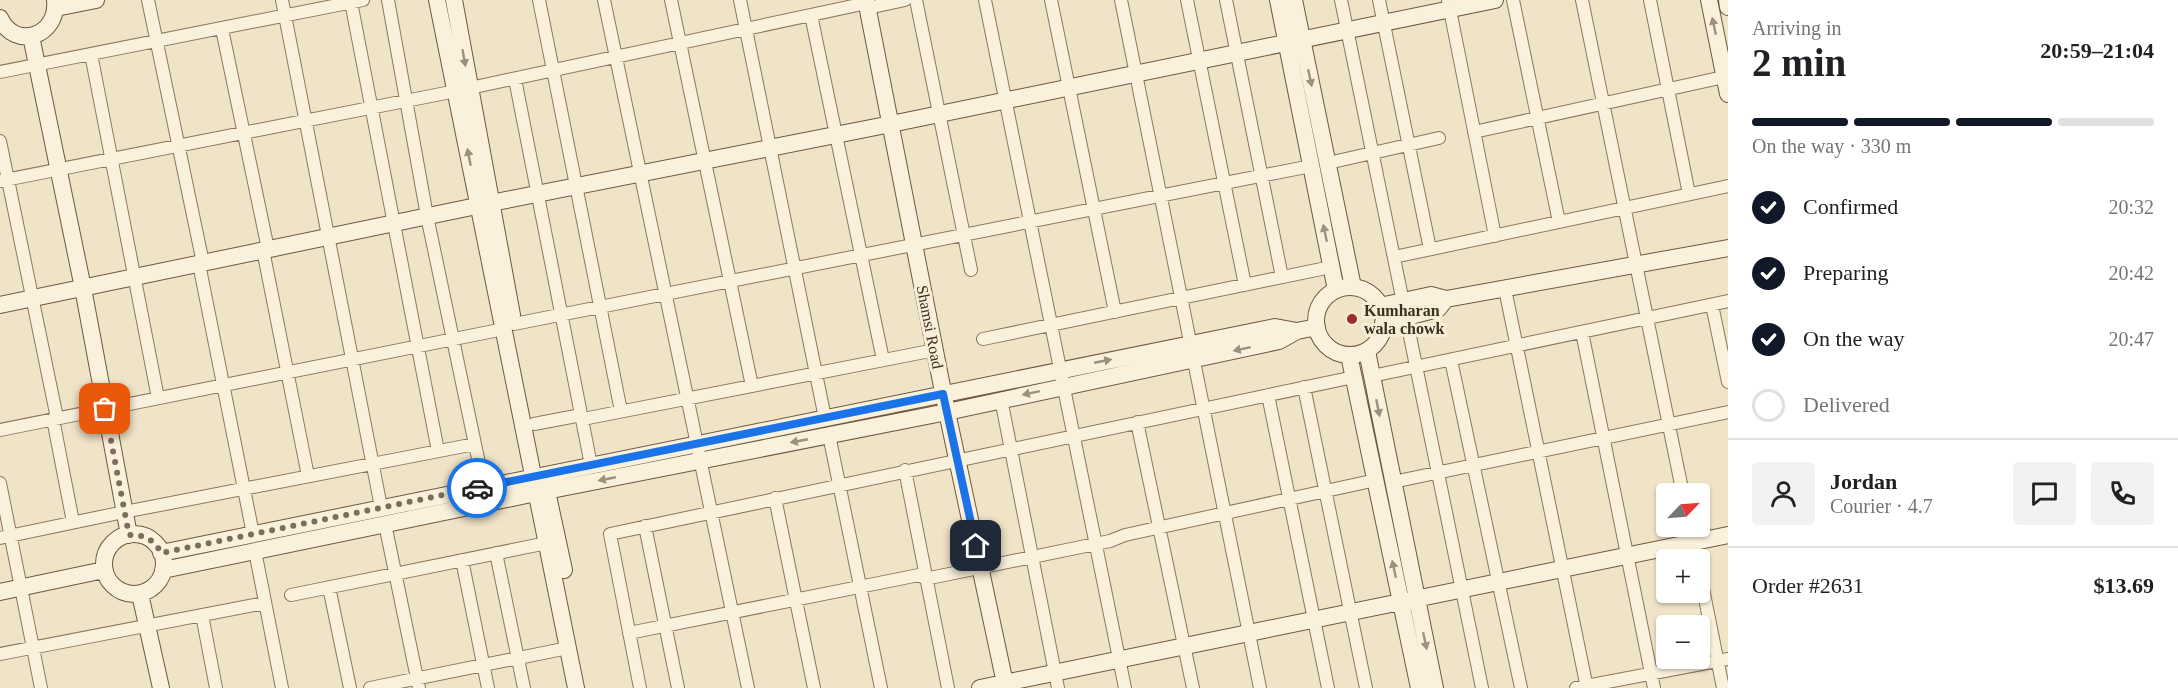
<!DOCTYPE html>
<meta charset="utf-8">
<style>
:root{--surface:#fff;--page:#f2f2f2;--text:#202124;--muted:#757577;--line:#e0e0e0;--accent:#111827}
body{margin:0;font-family:"Times New Roman",serif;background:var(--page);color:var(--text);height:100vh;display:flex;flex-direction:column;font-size:22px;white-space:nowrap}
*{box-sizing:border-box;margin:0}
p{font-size:20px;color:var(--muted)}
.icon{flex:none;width:33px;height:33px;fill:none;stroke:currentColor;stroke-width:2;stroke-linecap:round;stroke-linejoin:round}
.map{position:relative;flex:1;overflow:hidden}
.side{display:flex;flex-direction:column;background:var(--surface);width:450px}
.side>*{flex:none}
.needle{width:39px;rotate:65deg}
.buttons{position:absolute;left:1656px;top:483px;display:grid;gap:12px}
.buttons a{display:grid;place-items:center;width:54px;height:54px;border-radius:6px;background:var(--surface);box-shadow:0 2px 4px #0004;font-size:30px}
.pin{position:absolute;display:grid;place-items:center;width:51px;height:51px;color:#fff;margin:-26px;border-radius:12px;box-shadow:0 3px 9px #0006}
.courier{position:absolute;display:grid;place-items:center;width:60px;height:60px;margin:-30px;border:4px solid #1a73e8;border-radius:50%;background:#fff;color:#222;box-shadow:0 2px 8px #0007}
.summary em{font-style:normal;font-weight:700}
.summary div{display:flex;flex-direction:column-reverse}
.summary{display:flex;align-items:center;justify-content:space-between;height:102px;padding:0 24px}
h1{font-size:39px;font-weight:700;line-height:45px}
.bar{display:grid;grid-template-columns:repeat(4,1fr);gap:9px 6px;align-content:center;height:72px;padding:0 24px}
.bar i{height:8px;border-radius:4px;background:var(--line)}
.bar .current{background:var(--accent)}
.bar p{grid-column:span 4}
.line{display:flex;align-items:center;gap:15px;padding:0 24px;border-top:2px solid var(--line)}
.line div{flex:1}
.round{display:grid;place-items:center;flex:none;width:63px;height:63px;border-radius:6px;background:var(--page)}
ol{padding:0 24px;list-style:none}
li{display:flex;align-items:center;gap:18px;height:66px}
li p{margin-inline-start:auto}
li .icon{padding:6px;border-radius:50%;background:var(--accent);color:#fff;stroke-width:4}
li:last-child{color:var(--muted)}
li i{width:33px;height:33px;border:3px solid var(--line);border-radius:50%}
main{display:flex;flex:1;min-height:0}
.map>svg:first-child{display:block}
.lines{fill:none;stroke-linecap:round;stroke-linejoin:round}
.street-casing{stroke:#8d765c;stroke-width:14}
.secondary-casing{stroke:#6f573f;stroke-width:18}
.street{stroke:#faf1dc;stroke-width:12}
.secondary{stroke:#faf1dc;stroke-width:16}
.oneway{fill:#9c907e}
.done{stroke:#7c6e5b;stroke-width:6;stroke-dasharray:0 10.8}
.route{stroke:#1a73e8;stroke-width:8}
.poi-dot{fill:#9e2a2b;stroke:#f7eed8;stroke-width:2}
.labels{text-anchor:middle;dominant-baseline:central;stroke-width:6;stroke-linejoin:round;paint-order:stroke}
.poi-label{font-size:16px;font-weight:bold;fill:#3d2e20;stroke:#f7eed8;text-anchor:start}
.street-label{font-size:16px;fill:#3d2e20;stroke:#f7eed8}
</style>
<main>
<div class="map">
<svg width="1728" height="688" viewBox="0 0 1728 688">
<rect width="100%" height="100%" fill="#f0e4c8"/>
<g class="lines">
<!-- street casing -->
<g class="street-casing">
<path id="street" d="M148,0L203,263
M282,0L381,507
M388,0L427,216L484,487
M539,0L621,411
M604,0L748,688
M671,0L752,386
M740,0L825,418
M916,0L971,270
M985,0L1125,688
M1051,0L1115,312
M1121,0L1260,688
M1187,0L1245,285
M1226,0L1282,277
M1341,0L1403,302
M1379,0L1430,249
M1448,0L1495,236
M1513,0L1559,222
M1582,0L1683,494
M1650,0L1689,194
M351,2L438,451
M868,8L905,0
M811,15L883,360
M222,29L268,249
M91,54L158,398
M0,72L363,0
M515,79L591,465
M470,88L867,3
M1474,132L1728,76
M0,141L57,418
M1328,163L1439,138
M0,181L456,91
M263,250L308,476
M1394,257L1728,186
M199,264L253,534
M1505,289L1587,688
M1712,305L1728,382
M1406,317L1482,688
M514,324L1311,166
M1582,332L1654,688
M983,339L1331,267
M1451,360L1521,688
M1372,376L1728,301
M1304,387L1366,688
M1268,395L1328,688
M1001,399L1058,688
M53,419L73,522
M1137,422L1193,688
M534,424L576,416L583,419L935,350
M0,430L504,329
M829,435L881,688
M905,470L948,688
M1393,482L1728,412
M0,483L41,688
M775,498L814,688
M385,524L419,688
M645,526L678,688
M1690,526L1697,560
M0,538L124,512L475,444
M255,551L282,688
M496,553L524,688
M462,560L488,688
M1700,574L1723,688
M925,579L1110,541L1125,535L1376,480
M329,587L350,688
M291,595L547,543
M202,615L216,688
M629,633L924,574
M0,654L265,603
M370,688L568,648
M640,688L610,534L1354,377
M1576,688L1728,659"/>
</g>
<!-- secondary casing -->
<g class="secondary-casing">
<path id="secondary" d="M437,0L576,688
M454,0L512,315
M866,0L947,412L1006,688
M1278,0L1336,290
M1294,0L1353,287
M1709,0L1728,94
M1727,0L1728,7
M56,8L96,0
M0,18C15,51 59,36 55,0
M31,36L83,288L129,535
M1316 321a34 34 0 1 1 68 0a34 34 0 1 1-68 0Z
M0,305L491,203L891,124L1495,0
M1380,306L1431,295L1446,299L1728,248
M1383,323L1438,309L1446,299
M1367,351L1435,688
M1349,355L1419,688
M548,496L564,570
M104 564a30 30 0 1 1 60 0a30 30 0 1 1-60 0Z
M161,553L1275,327L1297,331
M163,570L536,493L947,412L1279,341L1297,331L1317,327
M0,592L104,570
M140,594L161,688
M980,688L1728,535"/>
</g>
<!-- street -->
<use href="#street" class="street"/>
<!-- secondary -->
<use href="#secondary" class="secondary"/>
</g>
<!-- one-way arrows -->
<defs><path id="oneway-solid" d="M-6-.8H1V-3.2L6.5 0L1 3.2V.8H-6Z" transform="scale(1.5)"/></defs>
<g class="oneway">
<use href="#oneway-solid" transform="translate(1714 26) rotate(-102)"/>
<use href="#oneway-solid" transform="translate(464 58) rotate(80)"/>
<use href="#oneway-solid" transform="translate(1310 78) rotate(78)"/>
<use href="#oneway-solid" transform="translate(469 157) rotate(-101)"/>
<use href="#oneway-solid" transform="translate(1325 233) rotate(-102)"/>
<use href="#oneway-solid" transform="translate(1242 349) rotate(168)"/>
<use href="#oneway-solid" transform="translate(1103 361) rotate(-11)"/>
<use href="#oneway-solid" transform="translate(1031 393) rotate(168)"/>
<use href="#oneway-solid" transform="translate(1378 408) rotate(79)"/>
<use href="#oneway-solid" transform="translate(799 441) rotate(169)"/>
<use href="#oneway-solid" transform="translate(607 479) rotate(169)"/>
<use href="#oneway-solid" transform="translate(1394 569) rotate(-102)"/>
<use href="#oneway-solid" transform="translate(1425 641) rotate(78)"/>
</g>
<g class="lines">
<!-- done -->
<path class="done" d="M105,409L129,535C143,534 155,540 161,553L477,488"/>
<!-- route -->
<path class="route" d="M477,488L943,394L976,546"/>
</g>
<!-- markers -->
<circle class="poi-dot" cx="1352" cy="319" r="6"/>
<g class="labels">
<!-- poi labels -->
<g class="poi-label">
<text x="1364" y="310">Kumharan<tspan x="1364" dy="18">wala chowk</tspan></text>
</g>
<!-- street labels -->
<g class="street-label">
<text transform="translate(930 327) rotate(79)">Shamsi Road</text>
</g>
</g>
</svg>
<div class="buttons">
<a><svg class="needle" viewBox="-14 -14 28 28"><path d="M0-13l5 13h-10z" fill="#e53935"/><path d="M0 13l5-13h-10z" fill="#757577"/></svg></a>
<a>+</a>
<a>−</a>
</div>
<div class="pin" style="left:105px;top:409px;background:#ea580c"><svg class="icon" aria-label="bag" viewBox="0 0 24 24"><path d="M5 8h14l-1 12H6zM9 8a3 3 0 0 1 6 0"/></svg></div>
<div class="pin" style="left:976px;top:546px;background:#1f2937"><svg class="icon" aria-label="home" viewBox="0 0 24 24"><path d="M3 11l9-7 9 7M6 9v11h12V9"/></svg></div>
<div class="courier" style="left:477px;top:488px"><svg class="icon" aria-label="car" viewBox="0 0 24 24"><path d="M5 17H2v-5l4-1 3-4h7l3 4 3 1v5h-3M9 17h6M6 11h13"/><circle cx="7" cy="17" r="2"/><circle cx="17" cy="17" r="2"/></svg></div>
</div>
<section class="side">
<div class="summary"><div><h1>2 min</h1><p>Arriving in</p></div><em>20:59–21:04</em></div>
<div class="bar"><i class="current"></i><i class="current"></i><i class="current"></i><i></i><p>On the way · 330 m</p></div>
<ol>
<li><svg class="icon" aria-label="check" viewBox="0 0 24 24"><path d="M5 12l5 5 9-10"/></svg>Confirmed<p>20:32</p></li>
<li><svg class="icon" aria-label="check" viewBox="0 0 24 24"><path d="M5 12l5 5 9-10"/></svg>Preparing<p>20:42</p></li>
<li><svg class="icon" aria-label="check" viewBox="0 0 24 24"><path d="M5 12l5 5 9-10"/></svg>On the way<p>20:47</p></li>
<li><i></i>Delivered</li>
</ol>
<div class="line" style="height:108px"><a class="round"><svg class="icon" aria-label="person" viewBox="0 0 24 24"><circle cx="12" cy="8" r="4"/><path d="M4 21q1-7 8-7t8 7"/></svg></a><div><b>Jordan</b><p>Courier · 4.7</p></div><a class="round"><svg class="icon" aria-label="chat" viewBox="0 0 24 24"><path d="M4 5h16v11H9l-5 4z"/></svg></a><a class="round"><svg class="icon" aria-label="phone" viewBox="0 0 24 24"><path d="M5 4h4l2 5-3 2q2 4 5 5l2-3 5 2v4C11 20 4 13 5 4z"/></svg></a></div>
<div class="line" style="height:78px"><div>Order #2631</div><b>$13.69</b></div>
</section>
</main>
